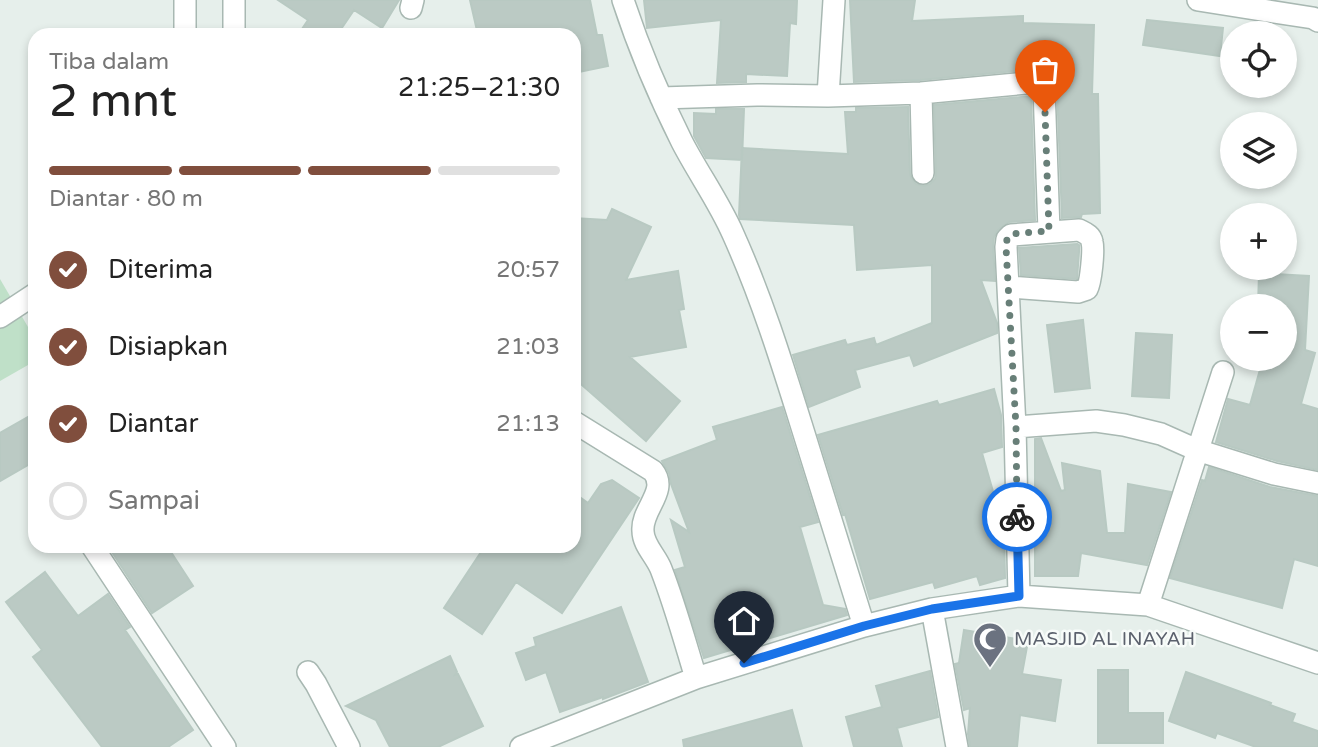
<!DOCTYPE html>
<html lang="id">
<meta charset="utf-8">
<style>
:root{--surface:#fff;--page:#f6f6f6;--text:#222;--muted:#767676;--line:#e0e0e0;--accent:#804e3d}
body{margin:0;font-family:"Varela Round",sans-serif;background:var(--page);color:var(--text);height:100vh;display:flex;flex-direction:column;font-size:26px;white-space:nowrap}
*{box-sizing:border-box;margin:0}
p{font-size:23px;color:var(--muted)}
.icon{flex:none;width:38px;height:38px;fill:none;stroke:currentColor;stroke-width:2;stroke-linecap:round;stroke-linejoin:round}
.map{position:relative;flex:1;overflow:hidden}
.panel{position:absolute;left:28px;top:28px;width:553px;height:525px;display:flex;flex-direction:column;background:var(--surface);border-radius:21px;box-shadow:0 4px 10px #0003}
.panel>*{flex:none}
.fabs{position:absolute;left:1220px;top:21px;display:grid;gap:14px}
.fabs a{display:grid;place-items:center;width:77px;height:77px;border-radius:50%;background:var(--surface);box-shadow:0 4px 10px #0003;font-size:35px}
.pin{position:absolute;display:grid;place-items:center;width:60px;height:60px;color:#fff;margin:-72px -30px;border-radius:50% 50% 50% 0;rotate:-45deg;box-shadow:0 0 7px #0007}
.pin .icon{rotate:45deg}
.courier{position:absolute;display:grid;place-items:center;width:70px;height:70px;margin:-35px;border:5px solid #1a73e8;border-radius:50%;background:#fff;color:#222;box-shadow:0 2px 9px #0007}
.head em{font-style:normal;font-weight:600}
.head div{display:flex;flex-direction:column-reverse}
.head{display:flex;align-items:center;justify-content:space-between;height:119px;padding:0 21px}
h1{font-size:46px;font-weight:600;line-height:52px}
.bar{display:grid;grid-template-columns:repeat(4,1fr);gap:10px 7px;align-content:center;height:84px;padding:0 21px}
.bar i{height:9px;border-radius:5px;background:var(--line)}
.bar .on{background:var(--accent)}
.bar p{grid-column:span 4}
ol{padding:0 21px;list-style:none}
li{display:flex;align-items:center;gap:21px;height:77px}
li p{margin-inline-start:auto}
li .icon{padding:7px;border-radius:50%;background:var(--accent);color:#fff;stroke-width:4}
li:last-child{color:var(--muted)}
li i{width:38px;height:38px;border:4px solid var(--line);border-radius:50%}
.map>svg:first-child{display:block}
.green{fill:#bfe0c8}
.building{fill:#bbcac4;stroke:#b8c9c2;stroke-width:2}
.lines{fill:none;stroke-linecap:round;stroke-linejoin:round}
.minor-casing{stroke:#a8b8b2;stroke-width:24}
.minor{stroke:#fff;stroke-width:21}
.done{stroke:#687f78;stroke-width:7;stroke-dasharray:0 12.6}
.route{stroke:#1a73e8;stroke-width:9}
.labels{text-anchor:middle;dominant-baseline:central;stroke-width:5;stroke-linejoin:round;paint-order:stroke}
.worship-label{font-size:19px;fill:#5b616d;stroke:#f7fbf9;text-anchor:start}
</style>
<div class="map">
<svg width="1318" height="747" viewBox="0 0 1318 747">
<rect width="100%" height="100%" fill="#e6efeb"/>
<!-- green -->
<path class="green" d="M0,279L35,339V361L0,381Z"/>
<!-- building -->
<path class="building" d="M278,0H399L382,28L354,10L337,35H298L308,20Z
M470,0H590L597,35H602L608,66L574,73V35H478Z
M644,0H797L796,24L790,23L787,76L746,74V82L717,83L721,20L647,28Z
M850,0H915L912,21L1023,16V23L1094,25L1092,94H1098L1100,213L1082,214L1081,217L1062,218L1057,88L1054,80L1047,73L1037,69L920,80L854,82Z
M1147,20L1223,28L1220,56L1143,45Z
M1031,96L1035,220L1009,222L998,230L994,237L993,246L995,281L981,280L997,323V333L914,366L910,355L855,370L860,387L809,407L793,355L845,340L847,345L874,338L876,345L932,323V265L857,270L854,225L740,219L739,215L742,148L848,154L845,112H856V108L908,107L910,174L912,179L916,184L924,186L930,184L935,179L936,173L934,105Z
M716,109H744L742,160L706,158L694,136V113L716,114Z
M612,209L651,227L626,280L678,271L684,309L679,310L686,347L630,357L680,401L646,441L574,378V218L607,220Z
M1077,244L1079,245V252L1077,279L1021,275L1019,248Z
M1259,273L1309,276L1305,350L1315,353L1301,404L1318,409V470L1277,461L1216,442L1228,399L1250,405L1263,359H1284V306H1258Z
M1083,320L1090,388L1055,392L1047,325Z
M1136,333L1172,335L1169,398L1132,396Z
M994,389L1001,415L1002,447L982,453L1004,530L1005,578L980,585L977,576L935,588L933,582L870,599L845,514L843,515L818,435L937,401L939,405Z
M782,407L818,522L800,527L823,605L845,609L847,615L704,658L675,570L685,567L671,520L689,532L671,484L669,473L662,461L717,440L713,427Z
M35,413V461L0,481V433Z
M1041,438L1061,491L1065,490L1062,463L1100,471L1107,533H1125L1128,484L1171,492L1147,565L1081,553L1078,576H1035V439Z
M1209,467L1270,487L1318,496V566L1294,559L1282,608L1170,578L1202,480L1205,481Z
M612,480L639,498L562,613L516,582L482,634L444,608L485,546H574V493L588,503L601,484Z
M108,546H167L193,586L152,613Z
M45,572L78,616L108,594L130,627L125,630L193,730L168,747H102L33,657L42,650L6,602Z
M621,607L648,682L603,699V697L560,712L546,672L526,680L516,653L536,646L534,638Z
M964,630L1028,641L1022,674L1061,680L1055,721L1020,715L1017,747H970L968,734L970,708L964,710L955,664L959,663Z
M450,656L457,672L455,675L458,674L483,726L438,747H390L376,720L346,706Z
M1098,670H1128V713H1163V743H1098Z
M930,671L938,717L897,728L902,747H854L846,717L882,707L876,686Z
M1186,672L1271,703L1270,705L1295,714L1292,722L1318,731V747H1256L1217,733L1215,738L1169,721Z
M792,710L802,747H684L683,740Z"/>
<g class="lines">
<!-- minor casing -->
<g class="minor-casing">
<path id="minor" d="M185,0V35
M234,0V35
M623,0C639,49 659,96 682,142C698,173 719,202 733,234C761,296 781,360 801,424C822,492 843,559 864,626
M1198,0L1313,18L1318,21
M411,8L413,0
M921,93L923,173
M828,96L921,93L1038,82L1044,88L1049,231
M661,98L757,95L828,96L834,0
M1009,287L1078,292L1087,289C1091,282 1094,250 1092,242C1091,235 1085,233 1079,230L1011,235L1007,239L1006,247L1015,427L1019,596
M0,317L35,294
M574,422L653,471C669,491 641,509 643,531C643,545 656,556 661,569C675,605 685,642 696,678
M1015,427L1096,421L1124,425L1161,434L1197,450L1274,474L1318,483
M92,546L225,747
M1148,605L1223,372
M932,609L957,747
M308,672L316,684L349,747
M521,747L696,678L864,626L932,609L1019,596L1148,605L1318,663"/>
</g>
<!-- minor -->
<use href="#minor" class="minor"/>
</g>
<g class="lines">
<!-- done -->
<path class="done" d="M1017,517L1016,427L1006,247L1007,239L1011,234L1049,231L1045,112"/>
<!-- route -->
<path class="route" d="M744,663L864,626L932,609L1019,596L1017,517"/>
</g>
<!-- icons -->
<defs>
<g id="mosque-pin" transform="scale(1.75)"><path d="M0 17L-7.5 6A9.5 9.5 0 1 1 7.5 6Z" fill="#6b7280" stroke="#f7fbf9"/><path d="M3.5-4.9A6 6 0 1 0 3.5 4.9A5 5 0 1 1 3.5-4.9Z" fill="#fff"/></g>
</defs>
<g fill-rule="evenodd">
<use href="#mosque-pin" x="990" y="639"/>
</g>
<g class="labels">
<!-- worship labels -->
<g class="worship-label">
<text x="1014" y="639">MASJID AL INAYAH</text>
</g>
</g>
</svg>
<div class="fabs">
<a><svg class="icon" aria-label="locate" viewBox="0 0 24 24"><circle cx="12" cy="12" r="6"/><path d="M12 2v4M12 18v4M2 12h4M18 12h4"/></svg></a>
<a><svg class="icon" aria-label="layers" viewBox="0 0 24 24"><path d="M12 4l9 5-9 5-9-5zM3 14l9 5 9-5"/></svg></a>
<a>+</a>
<a>−</a>
</div>
<div class="pin" style="left:1045px;top:112px;background:#ea580c"><svg class="icon" aria-label="bag" viewBox="0 0 24 24"><path d="M5 8h14l-1 12H6zM9 8a3 3 0 0 1 6 0"/></svg></div>
<div class="pin" style="left:744px;top:663px;background:#1f2937"><svg class="icon" aria-label="home" viewBox="0 0 24 24"><path d="M3 11l9-7 9 7M6 9v11h12V9"/></svg></div>
<div class="courier" style="left:1017px;top:517px"><svg class="icon" aria-label="bike" viewBox="0 0 24 24"><circle cx="6" cy="16" r="4"/><circle cx="18" cy="16" r="4"/><path d="M6 16l4-8h5l3 8M10 8l3 8H6M13 5h3"/></svg></div>
<section class="panel">
<div class="head"><div><h1>2 mnt</h1><p>Tiba dalam</p></div><em>21:25–21:30</em></div>
<div class="bar"><i class="on"></i><i class="on"></i><i class="on"></i><i></i><p>Diantar · 80 m</p></div>
<ol>
<li><svg class="icon" aria-label="check" viewBox="0 0 24 24"><path d="M5 12l5 5 9-10"/></svg>Diterima<p>20:57</p></li>
<li><svg class="icon" aria-label="check" viewBox="0 0 24 24"><path d="M5 12l5 5 9-10"/></svg>Disiapkan<p>21:03</p></li>
<li><svg class="icon" aria-label="check" viewBox="0 0 24 24"><path d="M5 12l5 5 9-10"/></svg>Diantar<p>21:13</p></li>
<li><i></i>Sampai</li>
</ol>
</section>
</div>
